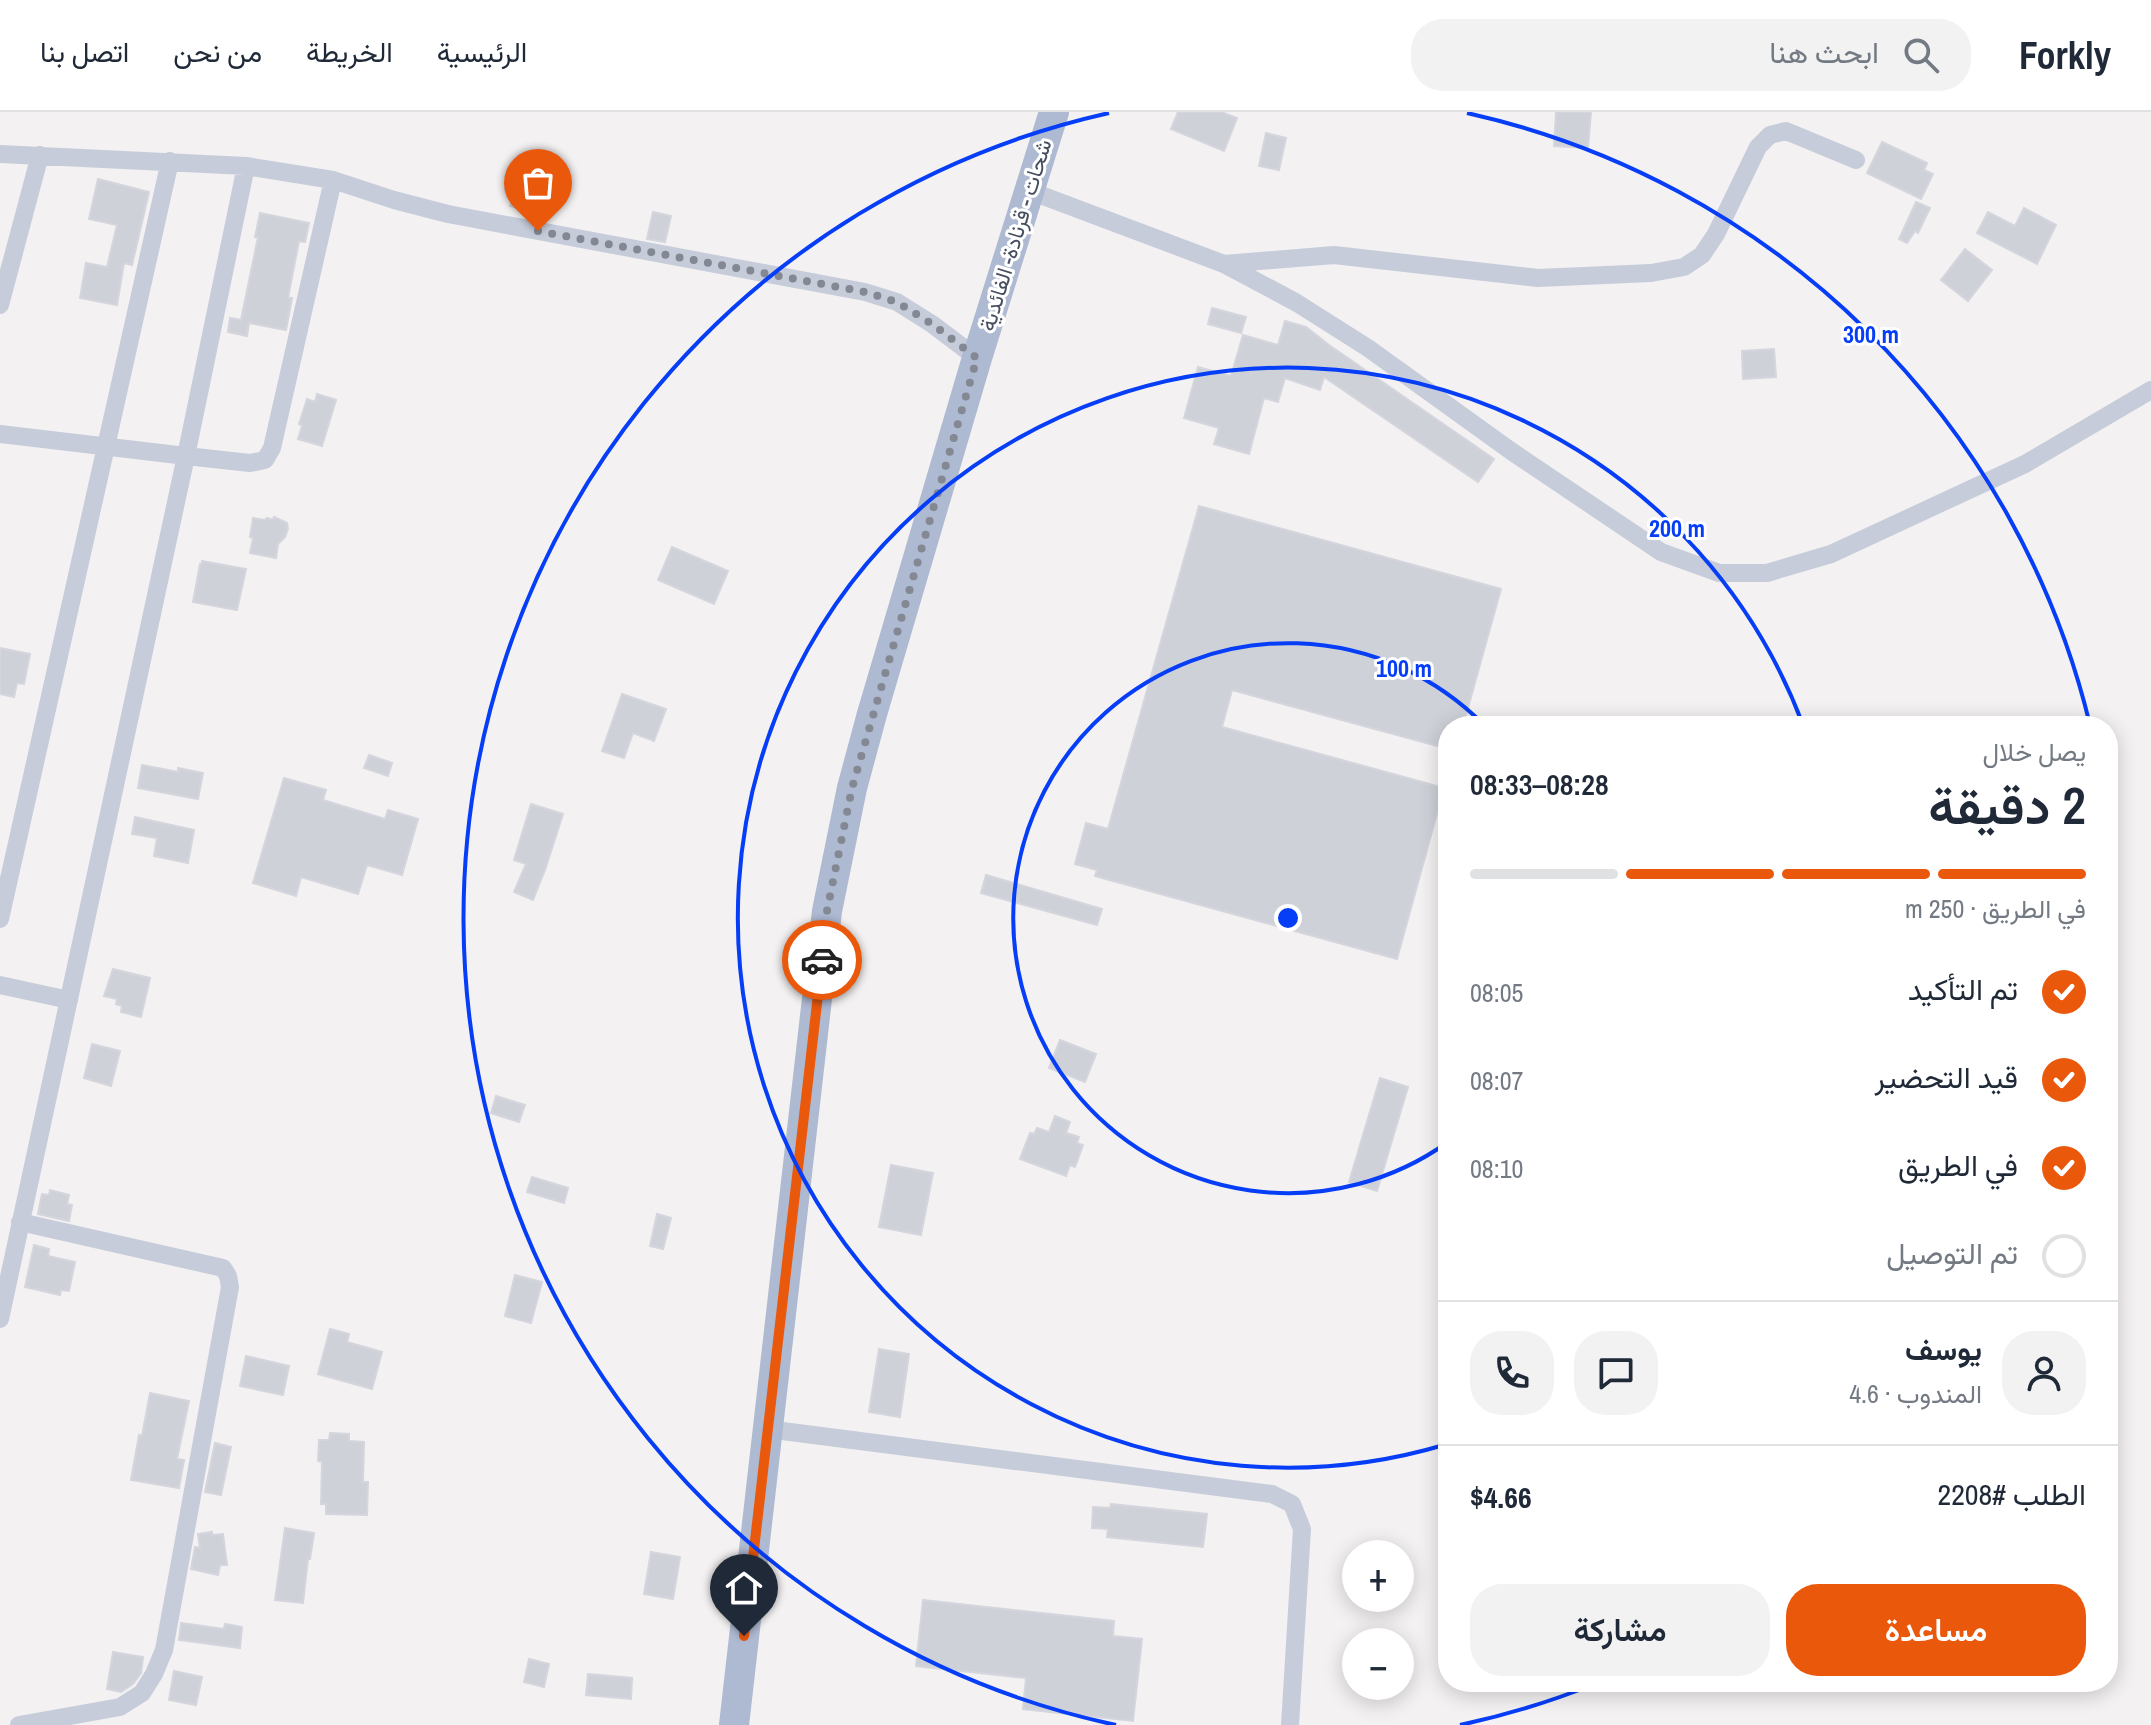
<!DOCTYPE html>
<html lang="ar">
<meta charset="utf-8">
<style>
:root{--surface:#fff;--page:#f2f2f3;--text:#1f2937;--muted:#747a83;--line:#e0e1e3;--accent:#ea580c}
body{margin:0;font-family:"Archivo Narrow",Vazirmatn,sans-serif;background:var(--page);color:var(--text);direction:rtl;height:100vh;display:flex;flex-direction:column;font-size:30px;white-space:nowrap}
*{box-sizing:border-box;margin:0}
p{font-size:26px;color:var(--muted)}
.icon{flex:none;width:44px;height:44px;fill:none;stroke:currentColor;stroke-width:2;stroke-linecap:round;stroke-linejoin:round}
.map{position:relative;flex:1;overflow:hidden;direction:ltr}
.side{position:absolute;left:1438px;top:604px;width:680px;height:976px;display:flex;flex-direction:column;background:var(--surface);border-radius:32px;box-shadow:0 4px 20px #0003;direction:rtl}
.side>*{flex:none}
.buttons{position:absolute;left:1342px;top:1428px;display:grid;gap:16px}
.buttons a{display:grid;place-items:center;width:72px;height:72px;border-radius:50%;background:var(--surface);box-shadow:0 4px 20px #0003;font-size:40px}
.pin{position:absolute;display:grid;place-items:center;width:68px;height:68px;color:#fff;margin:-82px -34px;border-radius:50% 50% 50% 0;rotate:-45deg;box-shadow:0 0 8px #0007}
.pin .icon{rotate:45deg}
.courier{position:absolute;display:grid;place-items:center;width:80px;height:80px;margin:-40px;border:6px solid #ea580c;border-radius:50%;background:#fff;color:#222;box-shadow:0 2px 10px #0007}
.headline em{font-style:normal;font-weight:600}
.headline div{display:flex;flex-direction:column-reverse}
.headline{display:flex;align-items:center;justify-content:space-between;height:136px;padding:0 32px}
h1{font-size:52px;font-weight:600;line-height:60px}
.bar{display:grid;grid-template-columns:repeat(4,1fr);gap:12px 8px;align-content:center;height:96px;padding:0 32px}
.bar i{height:10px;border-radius:6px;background:var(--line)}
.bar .selected{background:var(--accent)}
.bar p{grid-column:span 4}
.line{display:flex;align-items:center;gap:20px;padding:0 32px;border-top:2px solid var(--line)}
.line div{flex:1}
.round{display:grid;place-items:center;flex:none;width:84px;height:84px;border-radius:32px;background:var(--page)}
ol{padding:0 32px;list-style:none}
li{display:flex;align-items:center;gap:24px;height:88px}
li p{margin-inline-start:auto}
li .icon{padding:8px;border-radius:50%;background:var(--accent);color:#fff;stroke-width:4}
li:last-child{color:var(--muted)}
li i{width:44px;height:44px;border:4px solid var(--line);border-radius:50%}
.primary-button{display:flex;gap:16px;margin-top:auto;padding:16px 32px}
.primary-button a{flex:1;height:92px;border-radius:32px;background:var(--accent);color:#fff;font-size:32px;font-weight:600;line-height:92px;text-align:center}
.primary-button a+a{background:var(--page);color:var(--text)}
header{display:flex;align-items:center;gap:48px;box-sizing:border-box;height:112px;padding:0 40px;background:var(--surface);border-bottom:2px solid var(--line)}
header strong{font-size:38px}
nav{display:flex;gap:44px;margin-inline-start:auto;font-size:28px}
.search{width:560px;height:72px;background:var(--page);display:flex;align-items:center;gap:20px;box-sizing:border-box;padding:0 28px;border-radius:32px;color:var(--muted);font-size:30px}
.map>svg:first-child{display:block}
.building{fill:#cfd1d9;stroke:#d4d5dd;stroke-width:2}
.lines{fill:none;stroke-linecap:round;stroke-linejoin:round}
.minor{stroke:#c6ccda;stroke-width:18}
.primary{stroke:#aeb9d2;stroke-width:30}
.done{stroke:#838893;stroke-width:8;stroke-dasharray:0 14.4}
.route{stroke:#ea580c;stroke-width:10}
.ring{fill:none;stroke:#063df7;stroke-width:4}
.labels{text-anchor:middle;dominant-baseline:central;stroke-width:6;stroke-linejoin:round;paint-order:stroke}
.street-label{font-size:22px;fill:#464f60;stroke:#fff}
.centre{fill:#063df7;stroke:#fff;stroke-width:4}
.ring-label{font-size:24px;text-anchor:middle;font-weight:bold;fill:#063df7;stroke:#fff;stroke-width:6;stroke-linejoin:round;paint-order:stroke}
</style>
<header>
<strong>Forkly</strong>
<div class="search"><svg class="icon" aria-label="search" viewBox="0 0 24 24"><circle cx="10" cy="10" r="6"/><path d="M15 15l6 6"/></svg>ابحث هنا</div>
<nav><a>الرئيسية</a><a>الخريطة</a><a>من نحن</a><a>اتصل بنا</a></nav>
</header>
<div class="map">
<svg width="2151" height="1613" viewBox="0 0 2151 1613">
<rect width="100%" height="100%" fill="#f3f1f1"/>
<!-- building -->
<path class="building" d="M1178,0H1221L1237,6L1224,39L1171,17Z
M1556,0H1591L1588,36L1554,34Z
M1266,21L1286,26L1279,58L1259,54Z
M1882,30L1927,51L1924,58L1933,62L1921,87L1867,61Z
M523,53L569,63L566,77L534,71L524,98L510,94Z
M98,67L149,80L132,153L124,151L117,193L80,186L86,151L107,155L117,113L89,107Z
M1916,90L1930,96L1918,121L1915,119L1907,131L1899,127Z
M2024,96L2056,113L2037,152L1977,121L1988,100L2015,114Z
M653,100L671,104L665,130L647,127Z
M260,101L309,111L305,130L299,129L288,186H292L286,218L249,211L247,224L228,220L230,206L241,208L258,125H255Z
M1965,137L1992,158L1968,189L1941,168Z
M1212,196L1246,205L1241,221L1208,212Z
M1285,209L1306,215L1329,233L1494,347L1478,370L1324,265L1320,278L1285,266L1278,290L1264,286L1249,342L1214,332L1219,316L1184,306L1198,255L1231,264L1243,223L1278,233Z
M1774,237L1776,265L1743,267L1742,239Z
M317,282L336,288L322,334L298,327L302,314L299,312L307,287L315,290Z
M1199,394L1501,477L1463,614H1448V637L1232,578L1222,615L1444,676L1397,847L1095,764L1097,758L1075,752L1086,711L1108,717Z
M274,405L287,411L288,417L285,425L278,432L276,446L250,441L253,426L250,425L253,406L265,408L267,406L273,408Z
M672,435L728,459L714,492L658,468Z
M202,449L246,457L237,498L193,490L200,452H202Z
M0,536L30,542L24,572L17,571L14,585L0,582Z
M622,582L666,597L654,629L633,621L624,646L602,639Z
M369,643L392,651L388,664L364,656Z
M142,653L178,660V656L203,661L198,687L138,676Z
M284,666L326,678L323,688L385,707L388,698L418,707L402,763L367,753L358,782L301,765L296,784L253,771Z
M531,692L563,702L545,758L533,788L514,780L526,752L514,748Z
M135,705L194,718L188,751L154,744L157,726L132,722Z
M986,763L1102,797L1097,813L981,781Z
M113,857L150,866L141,905L121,900L122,894L116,892L117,887L104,884Z
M1060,928L1096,942L1085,970L1049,956Z
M92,932L120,939L111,974L84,966Z
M1380,966L1408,975L1377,1079L1349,1070Z
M496,984L525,993L519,1010L491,1001Z
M1055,1004L1070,1010L1066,1021L1079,1025L1077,1031L1083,1033L1075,1055L1070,1053L1066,1064L1020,1047L1030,1021L1034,1022L1037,1016L1049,1020Z
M891,1053L933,1061L921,1123L879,1115Z
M532,1065L568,1076L564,1091L527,1080Z
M50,1078L69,1083L67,1092L72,1093L69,1109L38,1102L42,1082L49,1083Z
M657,1102L671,1106L663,1137L650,1134Z
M34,1133L49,1137L48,1144L75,1150L69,1179L61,1178L60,1183L25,1175Z
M515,1163L542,1170L531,1211L505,1204Z
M330,1217L349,1222L347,1230L382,1240L372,1277L318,1262Z
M879,1237L909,1242L900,1305L869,1300Z
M246,1244L289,1254L283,1283L240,1274Z
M150,1281L189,1289L177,1347L184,1348L179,1376L131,1368L139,1323L142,1324Z
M330,1321L349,1322V1329L364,1330L363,1370H368L367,1403L326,1402V1392H321L322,1350L318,1349L319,1328H329Z
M215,1331L231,1335L221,1383L205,1380Z
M1111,1392L1207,1402L1203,1435L1107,1425L1108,1417L1092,1416L1093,1395L1110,1396Z
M285,1416L314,1421L310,1447H308L303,1491L275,1488Z
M212,1420V1423L223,1422L227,1453H220L218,1463L191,1457L195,1435L200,1436L198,1422Z
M651,1440L680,1445L673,1487L644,1482Z
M923,1488L1114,1509L1113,1524L1142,1527L1133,1609L1023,1597L1026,1566L916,1554Z
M181,1511L224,1517L225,1512L242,1515L240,1536L179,1528Z
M113,1540L143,1545L141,1561L133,1572L121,1580L107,1577Z
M529,1547L549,1552L544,1575L524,1570Z
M174,1559L202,1565L196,1593L169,1588Z
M588,1562L632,1566L631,1587L586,1583Z"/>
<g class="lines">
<!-- minor -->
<path class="minor" d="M0,42L246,54L333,68L394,88L448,102L865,180L897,190L932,212L977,246
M1030,79L1224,152L1297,191L1368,236L1511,339L1661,440L1719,461H1767L1831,442L2025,352L2151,278
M1224,152L1334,143L1538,166L1651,161L1684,155L1702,143L1716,122L1758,35L1770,23L1786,19L1856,48
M0,193L40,43
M0,322L186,344L250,351L265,348L272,336L333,68
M0,807L170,49
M0,873L69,888
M0,1207L186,344L246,54
M767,1317L1272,1382L1292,1392L1302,1417L1290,1613
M19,1613L120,1595L142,1581L154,1562L164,1538L230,1175L228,1164L223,1156L20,1110"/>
<!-- primary -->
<path class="primary" d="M734,1613L827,799L852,676L872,602L977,246L1054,0"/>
</g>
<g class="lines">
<!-- done -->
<path class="done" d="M538,119L865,180L897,190L932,212L977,246L852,676L827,799L822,848"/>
<!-- route -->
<path class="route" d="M744,1524L822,848"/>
</g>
<!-- distance rings -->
<g class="ring">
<path d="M1448 1030A275 275 0 1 1 1484 613"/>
<path d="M1444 1333A550 550 0 1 1 1803 613"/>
<path d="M1597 1571A825 825 0 0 1 1460 1613M1116 1613A825 825 0 0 1 1109 1M1467 1A825 825 0 0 1 2090 613M2108 720A825 825 0 0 1 2108 892"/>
</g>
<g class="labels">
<!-- street labels -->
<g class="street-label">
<text transform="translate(1015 123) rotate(-73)">شحات - قرنادة- الفائدية</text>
</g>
</g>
<circle cx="1288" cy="806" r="12" class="centre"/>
<g class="ring-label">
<text x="1871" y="231">300 m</text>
<text x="1677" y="425">200 m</text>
<text x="1404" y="565">100 m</text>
</g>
</svg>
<div class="buttons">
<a>+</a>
<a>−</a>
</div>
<div class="pin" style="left:538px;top:119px;background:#ea580c"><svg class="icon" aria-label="bag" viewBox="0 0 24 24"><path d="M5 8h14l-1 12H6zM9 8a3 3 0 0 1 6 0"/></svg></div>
<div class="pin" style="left:744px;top:1524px;background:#1f2937"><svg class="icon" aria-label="home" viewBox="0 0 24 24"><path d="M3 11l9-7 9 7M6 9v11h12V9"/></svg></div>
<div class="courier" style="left:822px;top:848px"><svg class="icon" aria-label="car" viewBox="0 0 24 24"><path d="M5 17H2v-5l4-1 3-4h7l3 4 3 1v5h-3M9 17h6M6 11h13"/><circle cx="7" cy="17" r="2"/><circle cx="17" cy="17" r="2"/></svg></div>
<section class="side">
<div class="headline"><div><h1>2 دقيقة</h1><p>يصل خلال</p></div><em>08:28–08:33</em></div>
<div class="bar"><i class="selected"></i><i class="selected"></i><i class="selected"></i><i></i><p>في الطريق · 250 m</p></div>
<ol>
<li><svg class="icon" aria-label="check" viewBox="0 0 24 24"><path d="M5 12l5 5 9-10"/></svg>تم التأكيد<p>08:05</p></li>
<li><svg class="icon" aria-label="check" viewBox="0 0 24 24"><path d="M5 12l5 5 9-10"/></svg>قيد التحضير<p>08:07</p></li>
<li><svg class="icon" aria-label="check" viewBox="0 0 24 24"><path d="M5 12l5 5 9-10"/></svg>في الطريق<p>08:10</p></li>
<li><i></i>تم التوصيل</li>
</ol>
<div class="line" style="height:144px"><a class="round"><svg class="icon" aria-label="person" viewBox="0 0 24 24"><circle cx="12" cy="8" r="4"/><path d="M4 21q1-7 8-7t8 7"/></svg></a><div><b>يوسف</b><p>المندوب · 4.6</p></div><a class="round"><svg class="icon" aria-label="chat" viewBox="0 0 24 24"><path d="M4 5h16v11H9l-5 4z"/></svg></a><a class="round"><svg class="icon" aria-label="phone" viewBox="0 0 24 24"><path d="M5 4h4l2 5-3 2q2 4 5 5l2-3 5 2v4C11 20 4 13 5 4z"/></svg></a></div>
<div class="line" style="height:104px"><div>الطلب #2208</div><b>$4.66</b></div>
<div class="primary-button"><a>مساعدة</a><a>مشاركة</a></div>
</section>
</div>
